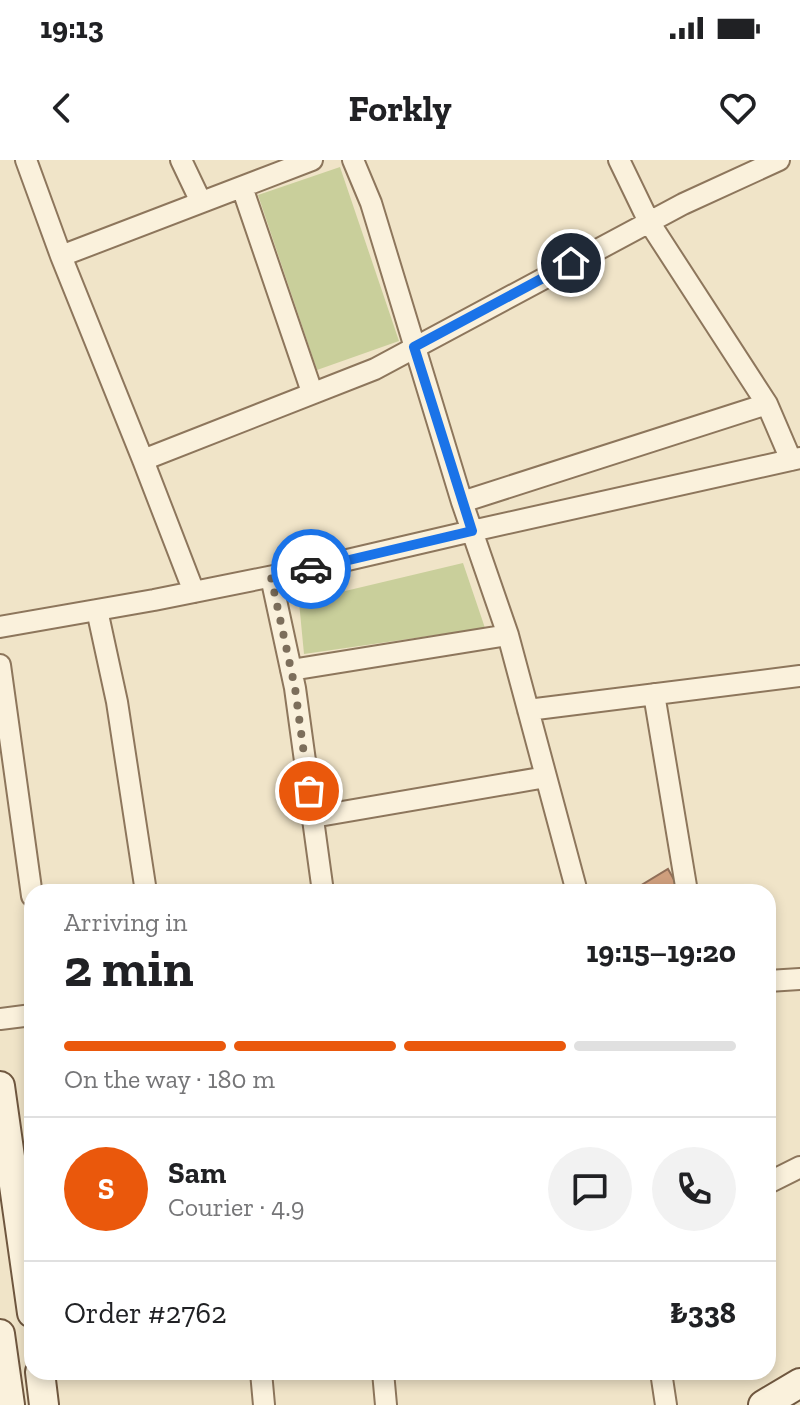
<!DOCTYPE html>
<meta charset="utf-8">
<style>
:root{--surface:#fff;--page:#f2f2f2;--text:#202124;--muted:#757577;--line:#e0e0e0;--accent:#ea580c}
body{margin:0;font-family:"Zilla Slab",serif;background:var(--page);color:var(--text);height:100vh;display:flex;flex-direction:column;font-size:30px;white-space:nowrap}
*{box-sizing:border-box;margin:0}
p{font-size:26px;color:var(--muted)}
.icon{flex:none;width:44px;height:44px;fill:none;stroke:currentColor;stroke-width:2;stroke-linecap:round;stroke-linejoin:round}
.map{position:relative;flex:1;overflow:hidden}
.drawer{position:absolute;left:24px;top:724px;width:752px;height:496px;display:flex;flex-direction:column;background:var(--surface);border-radius:24px;box-shadow:0 4px 12px #0003}
.drawer>*{flex:none}
.pin{position:absolute;display:grid;place-items:center;width:68px;height:68px;color:#fff;margin:-34px;border:4px solid #fff;border-radius:50%;box-shadow:0 2px 8px #0007}
.courier{position:absolute;display:grid;place-items:center;width:80px;height:80px;margin:-40px;border:6px solid #1a73e8;border-radius:50%;background:#fff;color:#222;box-shadow:0 2px 10px #0007}
.overview em{font-style:normal;font-weight:700}
.overview div{display:flex;flex-direction:column-reverse}
.overview{display:flex;align-items:center;justify-content:space-between;height:136px;padding:0 40px}
h1{font-size:52px;font-weight:700;line-height:60px}
.bar{display:grid;grid-template-columns:repeat(4,1fr);gap:12px 8px;align-content:center;height:96px;padding:0 40px}
.bar i{height:10px;border-radius:6px;background:var(--line)}
.bar .current{background:var(--accent)}
.bar p{grid-column:span 4}
.line{display:flex;align-items:center;gap:20px;padding:0 40px;border-top:2px solid var(--line)}
.line div{flex:1}
.round{display:grid;place-items:center;flex:none;width:84px;height:84px;border-radius:42px;background:var(--page)}
.status{display:flex;justify-content:space-between;align-items:center;height:56px;padding:0 40px;background:var(--surface);direction:ltr}
.status svg{height:22px;fill:currentColor}
header{display:flex;justify-content:space-between;align-items:center;height:104px;padding:0 40px;background:var(--surface);font-size:36px;font-weight:700}
.map>svg:first-child{display:block}
.green{fill:#c9cf9b}
.building{fill:#cf9f7d;stroke:#916f58;stroke-width:2}
.lines{fill:none;stroke-linecap:round;stroke-linejoin:round}
.street-casing{stroke:#8d765c;stroke-width:24}
.secondary-casing{stroke:#6f573f;stroke-width:32}
.street{stroke:#faf1dc;stroke-width:20}
.secondary{stroke:#faf1dc;stroke-width:28}
.done{stroke:#7c6e5b;stroke-width:8;stroke-dasharray:0 14.4}
.route{stroke:#1a73e8;stroke-width:10}
</style>
<div class="status"><b>19:13</b><svg viewBox="0 0 49 12"><path d="M0 12V9h3v3zM5 12V6h3v6zM10 12V3h3v9zM15 12V0h3v12zM26 1h20v11H26zM47 4h2v5h-2z"/></svg></div>
<header><svg class="icon" aria-label="back" viewBox="0 0 24 24"><path d="M15 5l-7 7 7 7"/></svg>Forkly<svg class="icon" aria-label="heart" viewBox="0 0 24 24"><path d="M12 20l-8-8c-3-5 5-10 8-4 3-6 11-1 8 4z"/></svg></header>
<div class="map">
<svg width="800" height="1245" viewBox="0 0 800 1245">
<rect width="100%" height="100%" fill="#f0e4c8"/>
<!-- green -->
<path class="green" d="M340,7L399,181L317,210L258,35Z
M463,403L485,468L304,494L299,442Z"/>
<!-- building -->
<path class="building" d="M668,709L681,732H630Z"/>
<g class="lines">
<!-- street casing -->
<g class="street-casing">
<path id="street" d="M26,0L61,96
M181,0L201,42
M353,0L371,43L462,342L508,475L577,732
M619,0L649,62L767,244L791,300
M242,27L312,232
M143,300L375,209L683,44L779,0
M462,342L767,244
M271,417L295,528L323,732
M194,432L143,300L61,96L312,0
M97,450L117,542L146,732
M0,467L154,440L313,408L472,371L800,298
M0,505L32,736
M291,510L508,475
M654,534L687,732
M528,550L800,516
M313,657L546,617
M768,821L800,819
M0,859L32,855
M768,1023L800,1007
M261,1212L264,1245
M383,1212L386,1245
M661,1212L666,1245"/>
</g>
<!-- secondary casing -->
<g class="secondary-casing">
<path id="secondary" d="M0,926L32,1153
M0,1174L10,1245
M40,1212L44,1245
M763,1245L800,1223"/>
</g>
<!-- street -->
<use href="#street" class="street"/>
<!-- secondary -->
<use href="#secondary" class="secondary"/>
</g>
<g class="lines">
<!-- done -->
<path class="done" d="M309,631L295,528L271,417L311,409"/>
<!-- route -->
<path class="route" d="M311,409L472,371L414,187L571,103"/>
</g>
</svg>
<div class="pin" style="left:309px;top:631px;background:#ea580c"><svg class="icon" aria-label="bag" viewBox="0 0 24 24"><path d="M5 8h14l-1 12H6zM9 8a3 3 0 0 1 6 0"/></svg></div>
<div class="pin" style="left:571px;top:103px;background:#1f2937"><svg class="icon" aria-label="home" viewBox="0 0 24 24"><path d="M3 11l9-7 9 7M6 9v11h12V9"/></svg></div>
<div class="courier" style="left:311px;top:409px"><svg class="icon" aria-label="car" viewBox="0 0 24 24"><path d="M5 17H2v-5l4-1 3-4h7l3 4 3 1v5h-3M9 17h6M6 11h13"/><circle cx="7" cy="17" r="2"/><circle cx="17" cy="17" r="2"/></svg></div>
<section class="drawer">
<div class="overview"><div><h1>2 min</h1><p>Arriving in</p></div><em>19:15–19:20</em></div>
<div class="bar"><i class="current"></i><i class="current"></i><i class="current"></i><i></i><p>On the way · 180 m</p></div>
<div class="line" style="height:144px"><b class="round" style="background:var(--accent);color:#fff">S</b><div><b>Sam</b><p>Courier · 4.9</p></div><a class="round"><svg class="icon" aria-label="chat" viewBox="0 0 24 24"><path d="M4 5h16v11H9l-5 4z"/></svg></a><a class="round"><svg class="icon" aria-label="phone" viewBox="0 0 24 24"><path d="M5 4h4l2 5-3 2q2 4 5 5l2-3 5 2v4C11 20 4 13 5 4z"/></svg></a></div>
<div class="line" style="height:104px"><div>Order #2762</div><b>₺338</b></div>
</section>
</div>
